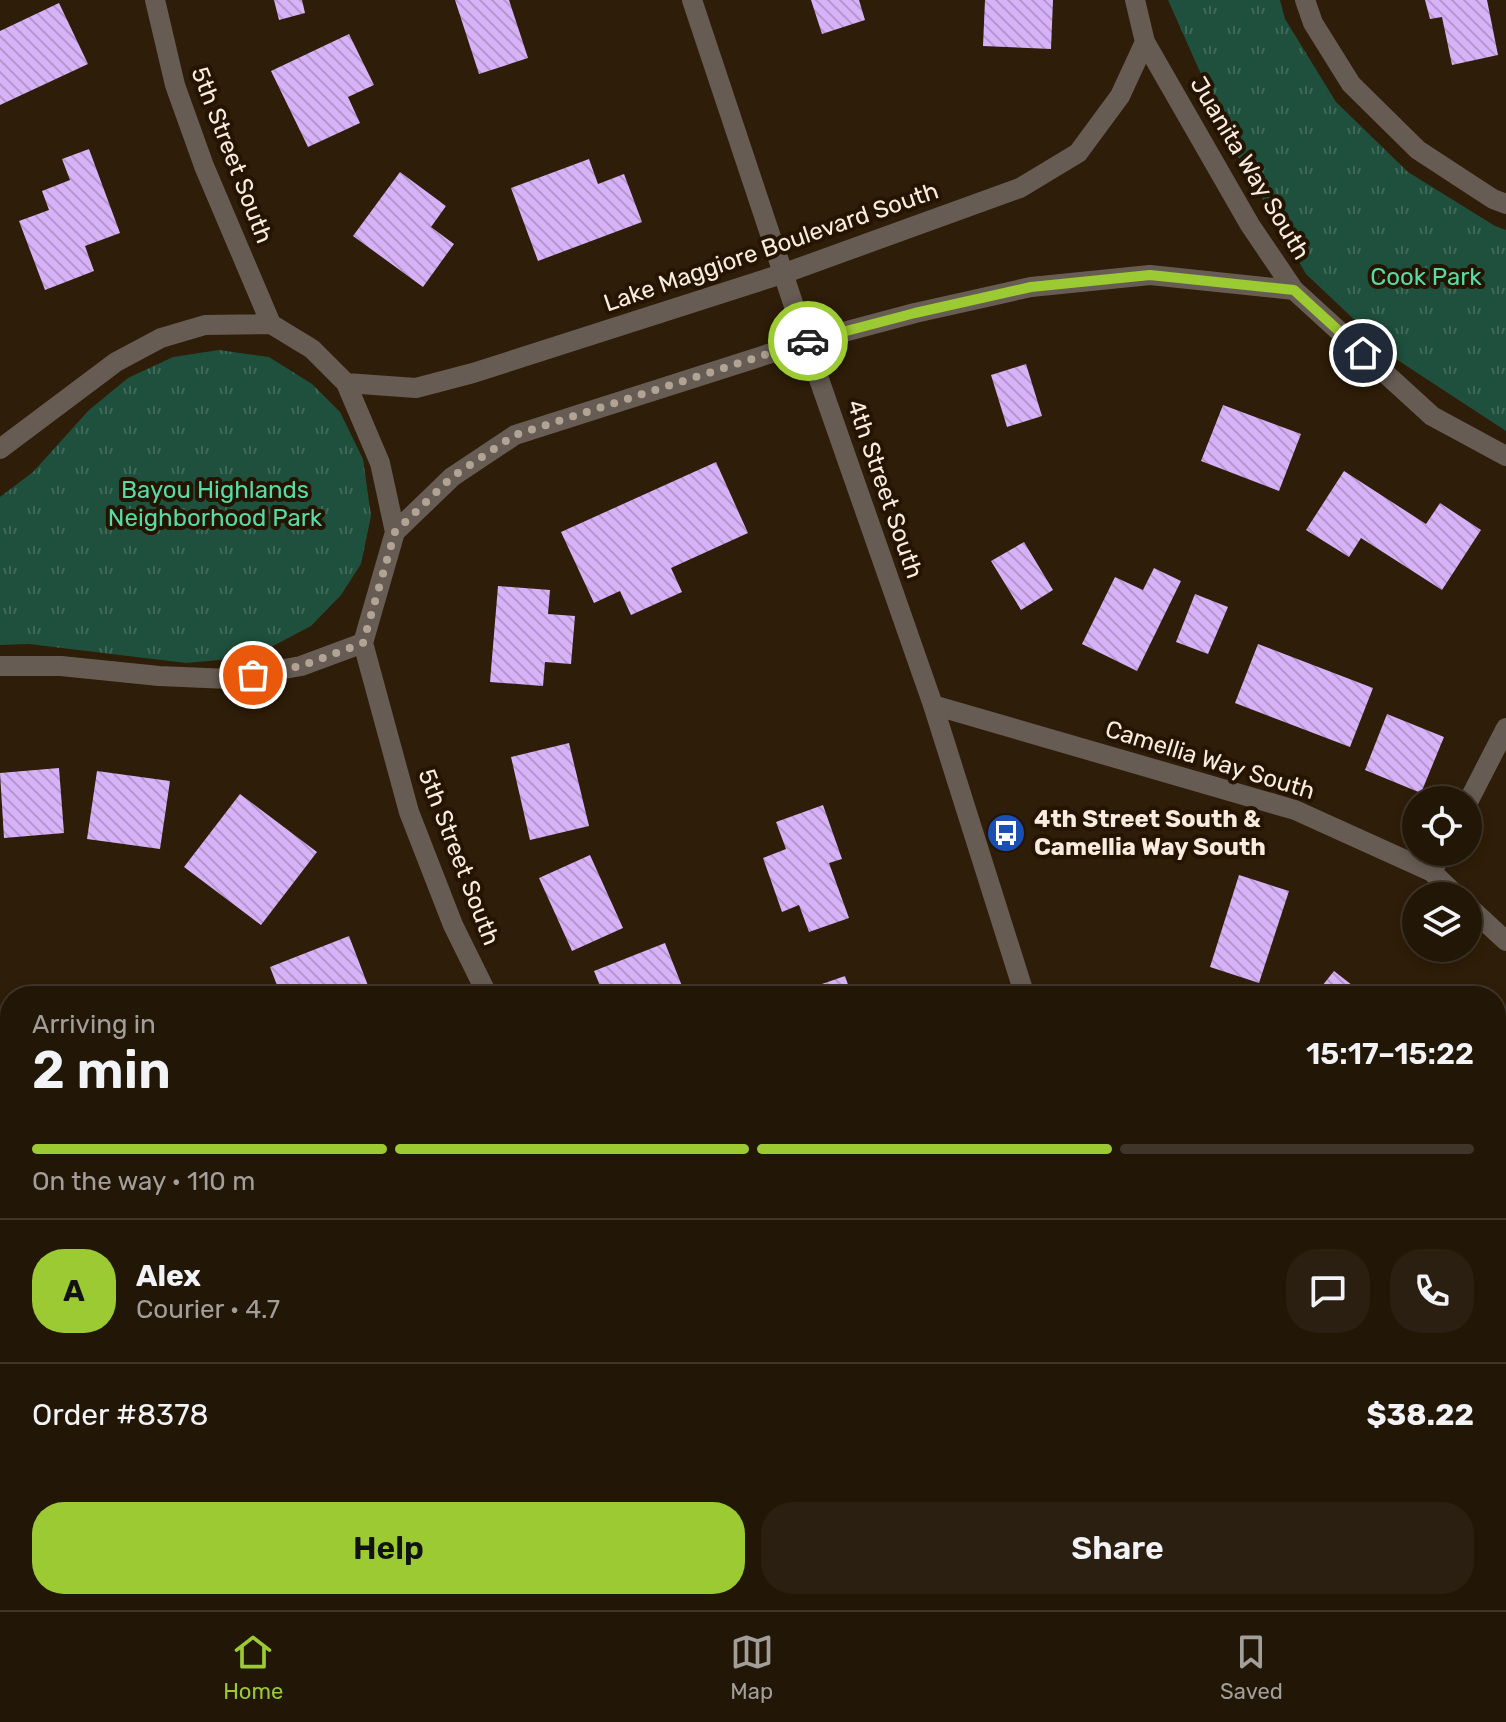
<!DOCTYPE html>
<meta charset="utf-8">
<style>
:root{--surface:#221606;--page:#2a1f10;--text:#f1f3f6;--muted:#a29f9b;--line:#3f3528;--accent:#9cca32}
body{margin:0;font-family:Rubik,sans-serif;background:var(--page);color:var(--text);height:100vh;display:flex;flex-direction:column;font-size:30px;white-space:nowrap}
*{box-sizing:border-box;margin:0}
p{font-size:26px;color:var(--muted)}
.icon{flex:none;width:44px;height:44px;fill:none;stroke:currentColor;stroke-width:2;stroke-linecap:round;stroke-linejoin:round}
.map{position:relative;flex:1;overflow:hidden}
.panel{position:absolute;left:0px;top:986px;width:1506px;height:624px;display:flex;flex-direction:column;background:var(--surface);border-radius:32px 32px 0 0;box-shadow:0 4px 12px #0003,0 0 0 2px var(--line)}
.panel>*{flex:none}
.buttons{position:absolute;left:1402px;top:786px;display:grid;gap:16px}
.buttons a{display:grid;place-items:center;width:80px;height:80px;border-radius:50%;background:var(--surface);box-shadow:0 4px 12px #0003,0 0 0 2px var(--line);font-size:40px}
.pin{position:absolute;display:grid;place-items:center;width:68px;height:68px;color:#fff;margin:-34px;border:4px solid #fff;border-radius:50%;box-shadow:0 2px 8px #0007}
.courier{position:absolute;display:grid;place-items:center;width:80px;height:80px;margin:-40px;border:6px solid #9cca32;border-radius:50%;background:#fff;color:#222;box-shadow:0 2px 10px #0007}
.headline em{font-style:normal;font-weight:600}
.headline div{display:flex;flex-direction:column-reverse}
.headline{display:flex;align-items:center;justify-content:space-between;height:136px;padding:0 32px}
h1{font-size:52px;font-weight:600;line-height:60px}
.bar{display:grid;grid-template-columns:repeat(4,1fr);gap:12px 8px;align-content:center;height:96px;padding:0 32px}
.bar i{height:10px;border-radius:6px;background:var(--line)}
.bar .selected{background:var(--accent)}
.bar p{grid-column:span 4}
.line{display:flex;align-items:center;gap:20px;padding:0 32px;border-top:2px solid var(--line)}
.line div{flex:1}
.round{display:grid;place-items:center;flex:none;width:84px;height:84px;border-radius:32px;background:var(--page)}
.action{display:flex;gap:16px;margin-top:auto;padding:16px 32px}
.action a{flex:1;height:92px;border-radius:32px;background:var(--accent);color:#111;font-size:32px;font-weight:600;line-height:92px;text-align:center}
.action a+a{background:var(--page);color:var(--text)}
.dock{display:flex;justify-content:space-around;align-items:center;height:112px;border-top:2px solid var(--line);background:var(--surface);font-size:22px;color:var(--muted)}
.dock a{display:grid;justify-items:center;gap:4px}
.dock .selected{color:var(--accent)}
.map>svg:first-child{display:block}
.park{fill:url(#park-tufts)}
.building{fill:url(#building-back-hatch)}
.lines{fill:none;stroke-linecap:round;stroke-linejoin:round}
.service{stroke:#675c54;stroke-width:20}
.minor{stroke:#675c54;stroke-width:20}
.tertiary{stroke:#675c54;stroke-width:20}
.done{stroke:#b1a494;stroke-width:8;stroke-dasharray:0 14.4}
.route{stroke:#9cca32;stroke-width:10}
.labels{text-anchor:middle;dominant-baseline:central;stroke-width:8;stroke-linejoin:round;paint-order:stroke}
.street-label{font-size:24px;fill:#f7ecdf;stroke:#241401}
.park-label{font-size:24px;fill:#58daa8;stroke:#241401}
.poi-label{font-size:24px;font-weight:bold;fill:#f7ecdf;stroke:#241401;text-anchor:start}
</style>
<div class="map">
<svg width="1506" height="1610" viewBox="0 0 1506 1610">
<defs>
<pattern id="park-tufts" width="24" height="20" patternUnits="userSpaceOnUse" patternTransform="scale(2)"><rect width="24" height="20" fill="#1f503d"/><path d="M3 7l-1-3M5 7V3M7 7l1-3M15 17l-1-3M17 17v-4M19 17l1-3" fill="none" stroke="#406959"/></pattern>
<pattern id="building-back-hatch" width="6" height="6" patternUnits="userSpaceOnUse" patternTransform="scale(2)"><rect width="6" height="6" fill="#d8b2f9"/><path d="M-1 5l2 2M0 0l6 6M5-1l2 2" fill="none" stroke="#b497cc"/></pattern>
</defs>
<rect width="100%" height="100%" fill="#2e1d08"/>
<!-- park -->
<path class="park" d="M1168,0H1280L1285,19L1336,102L1408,172L1495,226L1506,230V431L1396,359L1306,274L1238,157Z
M219,350L269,357L312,384L340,412L363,459L371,516L361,564L341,595L311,626L273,646L230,659L186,663L29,644L0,645V497L33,472L89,410L128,378L173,357Z"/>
<!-- building -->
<path class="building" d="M274,0H302L305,13L279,20Z
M455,0H509L528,58L479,74Z
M811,0H859L865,20L822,34Z
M985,0H1053L1051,49L983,46Z
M1425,0H1487L1498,55L1452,65L1442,17L1430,19Z
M59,3L88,64L0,105V31Z
M349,34L374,85L348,97L360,123L308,147L271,71Z
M89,149L120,233L85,246L94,271L45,290L19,221L49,210L42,191L70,180L62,159Z
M589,159L598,184L624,174L642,222L538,261L511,188Z
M400,172L446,206L431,227L454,244L423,287L353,236Z
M1026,364L1042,416L1007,427L991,375Z
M1223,405L1301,434L1279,491L1201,461Z
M716,462L748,533L671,568L682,592L631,615L620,591L594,603L561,532Z
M1344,471L1426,524L1440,503L1481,530L1442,590L1361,538L1349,557L1306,530Z
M1024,542L1053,590L1021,610L991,561Z
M1154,568L1181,581L1137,671L1082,644L1115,577L1143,590Z
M498,586L550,590L548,614L575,616L571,664L545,662L543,686L490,682Z
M1195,594L1228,607L1208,654L1176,642Z
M1258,644L1373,688L1350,747L1235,703Z
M1387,714L1444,737L1421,793L1365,770Z
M569,743L589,826L530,840L511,757Z
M59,768L64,833L4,838L0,773Z
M97,771L170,781L160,849L87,839Z
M240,794L317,852L261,925L184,867Z
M823,805L842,859L829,863L849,918L809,932L799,905L782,912L763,858L786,849L776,822Z
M590,855L623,928L572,951L539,878Z
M1239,875L1289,891L1259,983L1210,967Z
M349,936L372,996H281L270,967Z
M665,943L686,996H604L594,971Z
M1334,971L1366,996H1314Z
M845,976L852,996H797L796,993Z
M10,1041V1129L0,1133V1074L4,1072L0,1059V1044Z
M1496,1091L1506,1104V1146L1496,1154Z
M1506,1247V1320L1496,1327V1253Z
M10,1571V1600H41L44,1610H0V1574Z
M644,1600H706L709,1610H615Z
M750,1600H818V1601L799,1606L800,1610H753Z"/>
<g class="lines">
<!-- service -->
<path class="service" d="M1468,802L1506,728
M1432,872L1442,852"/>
<!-- minor -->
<path class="minor" d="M155,0L175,85L204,166L271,324
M1135,0L1145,42L1250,225L1294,290L1432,416L1506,456
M1305,0L1313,23L1351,84L1418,150L1493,199L1506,204
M346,383L416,388L473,373L785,273L1020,188L1078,153L1120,96L1145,42
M0,449L116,362L161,338L205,325L271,324L312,349L346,383L380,463L395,532L363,643
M395,532L452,477L515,435L806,342L915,313L1031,287L1150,275L1294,290
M363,643L409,812L453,925L488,996
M0,666H61L159,676L229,679L301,666L363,643
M933,705L1295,810L1432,872L1457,896
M1468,906L1506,941
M0,1241L10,1238
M1496,1483L1506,1476
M278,1610L308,1600
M1364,1610L1374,1600"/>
<!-- tertiary -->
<path class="tertiary" d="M692,0L806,342L933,705L1025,996
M1219,1600L1223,1610"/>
</g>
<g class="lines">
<!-- done -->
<path class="done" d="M253,675L301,666L363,643L395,532L452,477L515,435L808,341"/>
<!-- route -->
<path class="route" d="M808,341L915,313L1031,287L1150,275L1294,290L1363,353"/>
</g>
<!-- icons -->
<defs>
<g id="bus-disc" transform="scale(2)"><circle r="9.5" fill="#1a4fb4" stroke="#241401"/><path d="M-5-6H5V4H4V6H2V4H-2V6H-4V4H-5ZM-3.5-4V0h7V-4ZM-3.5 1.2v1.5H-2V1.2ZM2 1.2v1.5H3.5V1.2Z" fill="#fff"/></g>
</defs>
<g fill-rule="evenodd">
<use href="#bus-disc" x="1006" y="833"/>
</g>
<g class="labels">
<!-- street labels -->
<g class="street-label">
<text transform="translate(232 155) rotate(69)">5th Street South</text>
<text transform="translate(1250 168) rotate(59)">Juanita Way South</text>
<text transform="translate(771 247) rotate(-19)">Lake Maggiore Boulevard South</text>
<text transform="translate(885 489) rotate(71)">4th Street South</text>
<text transform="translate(1210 760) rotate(17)">Camellia Way South</text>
<text transform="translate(459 857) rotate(69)">5th Street South</text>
</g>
<!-- park labels -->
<g class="park-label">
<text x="1426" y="277">Cook Park</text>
<text x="215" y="490">Bayou Highlands<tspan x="215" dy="28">Neighborhood Park</tspan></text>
</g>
<!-- poi labels -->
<g class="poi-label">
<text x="1034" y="819">4th Street South &amp;<tspan x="1034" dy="28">Camellia Way South</tspan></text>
</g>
</g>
</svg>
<div class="buttons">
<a><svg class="icon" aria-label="locate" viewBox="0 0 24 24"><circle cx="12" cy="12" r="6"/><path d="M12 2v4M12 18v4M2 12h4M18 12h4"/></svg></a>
<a><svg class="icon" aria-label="layers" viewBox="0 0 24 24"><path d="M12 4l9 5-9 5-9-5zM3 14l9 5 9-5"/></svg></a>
</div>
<div class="pin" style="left:253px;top:675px;background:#ea580c"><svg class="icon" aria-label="bag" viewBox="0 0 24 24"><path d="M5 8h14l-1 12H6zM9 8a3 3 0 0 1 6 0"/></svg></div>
<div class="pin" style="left:1363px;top:353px;background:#1f2937"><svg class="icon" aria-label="home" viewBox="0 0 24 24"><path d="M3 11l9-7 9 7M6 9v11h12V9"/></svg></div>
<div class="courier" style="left:808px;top:341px"><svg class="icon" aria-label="car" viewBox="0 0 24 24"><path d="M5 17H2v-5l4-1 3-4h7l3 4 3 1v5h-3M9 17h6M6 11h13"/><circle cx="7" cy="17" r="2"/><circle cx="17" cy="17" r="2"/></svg></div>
<section class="panel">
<div class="headline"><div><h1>2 min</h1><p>Arriving in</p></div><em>15:17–15:22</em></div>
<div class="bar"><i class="selected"></i><i class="selected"></i><i class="selected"></i><i></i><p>On the way · 110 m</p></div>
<div class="line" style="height:144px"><b class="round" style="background:var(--accent);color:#111">A</b><div><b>Alex</b><p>Courier · 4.7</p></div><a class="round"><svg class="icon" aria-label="chat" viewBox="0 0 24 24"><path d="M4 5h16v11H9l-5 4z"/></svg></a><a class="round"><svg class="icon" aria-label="phone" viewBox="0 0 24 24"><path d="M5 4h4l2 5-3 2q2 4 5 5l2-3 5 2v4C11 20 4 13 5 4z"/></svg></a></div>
<div class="line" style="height:104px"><div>Order #8378</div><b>$38.22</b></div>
<div class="action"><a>Help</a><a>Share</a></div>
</section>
</div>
<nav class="dock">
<a class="selected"><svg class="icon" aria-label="home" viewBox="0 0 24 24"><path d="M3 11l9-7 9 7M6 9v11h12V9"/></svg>Home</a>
<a><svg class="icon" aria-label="map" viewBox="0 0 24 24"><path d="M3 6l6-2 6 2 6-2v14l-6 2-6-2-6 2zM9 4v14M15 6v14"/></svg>Map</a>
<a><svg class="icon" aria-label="saved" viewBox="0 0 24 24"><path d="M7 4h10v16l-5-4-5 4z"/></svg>Saved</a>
</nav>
